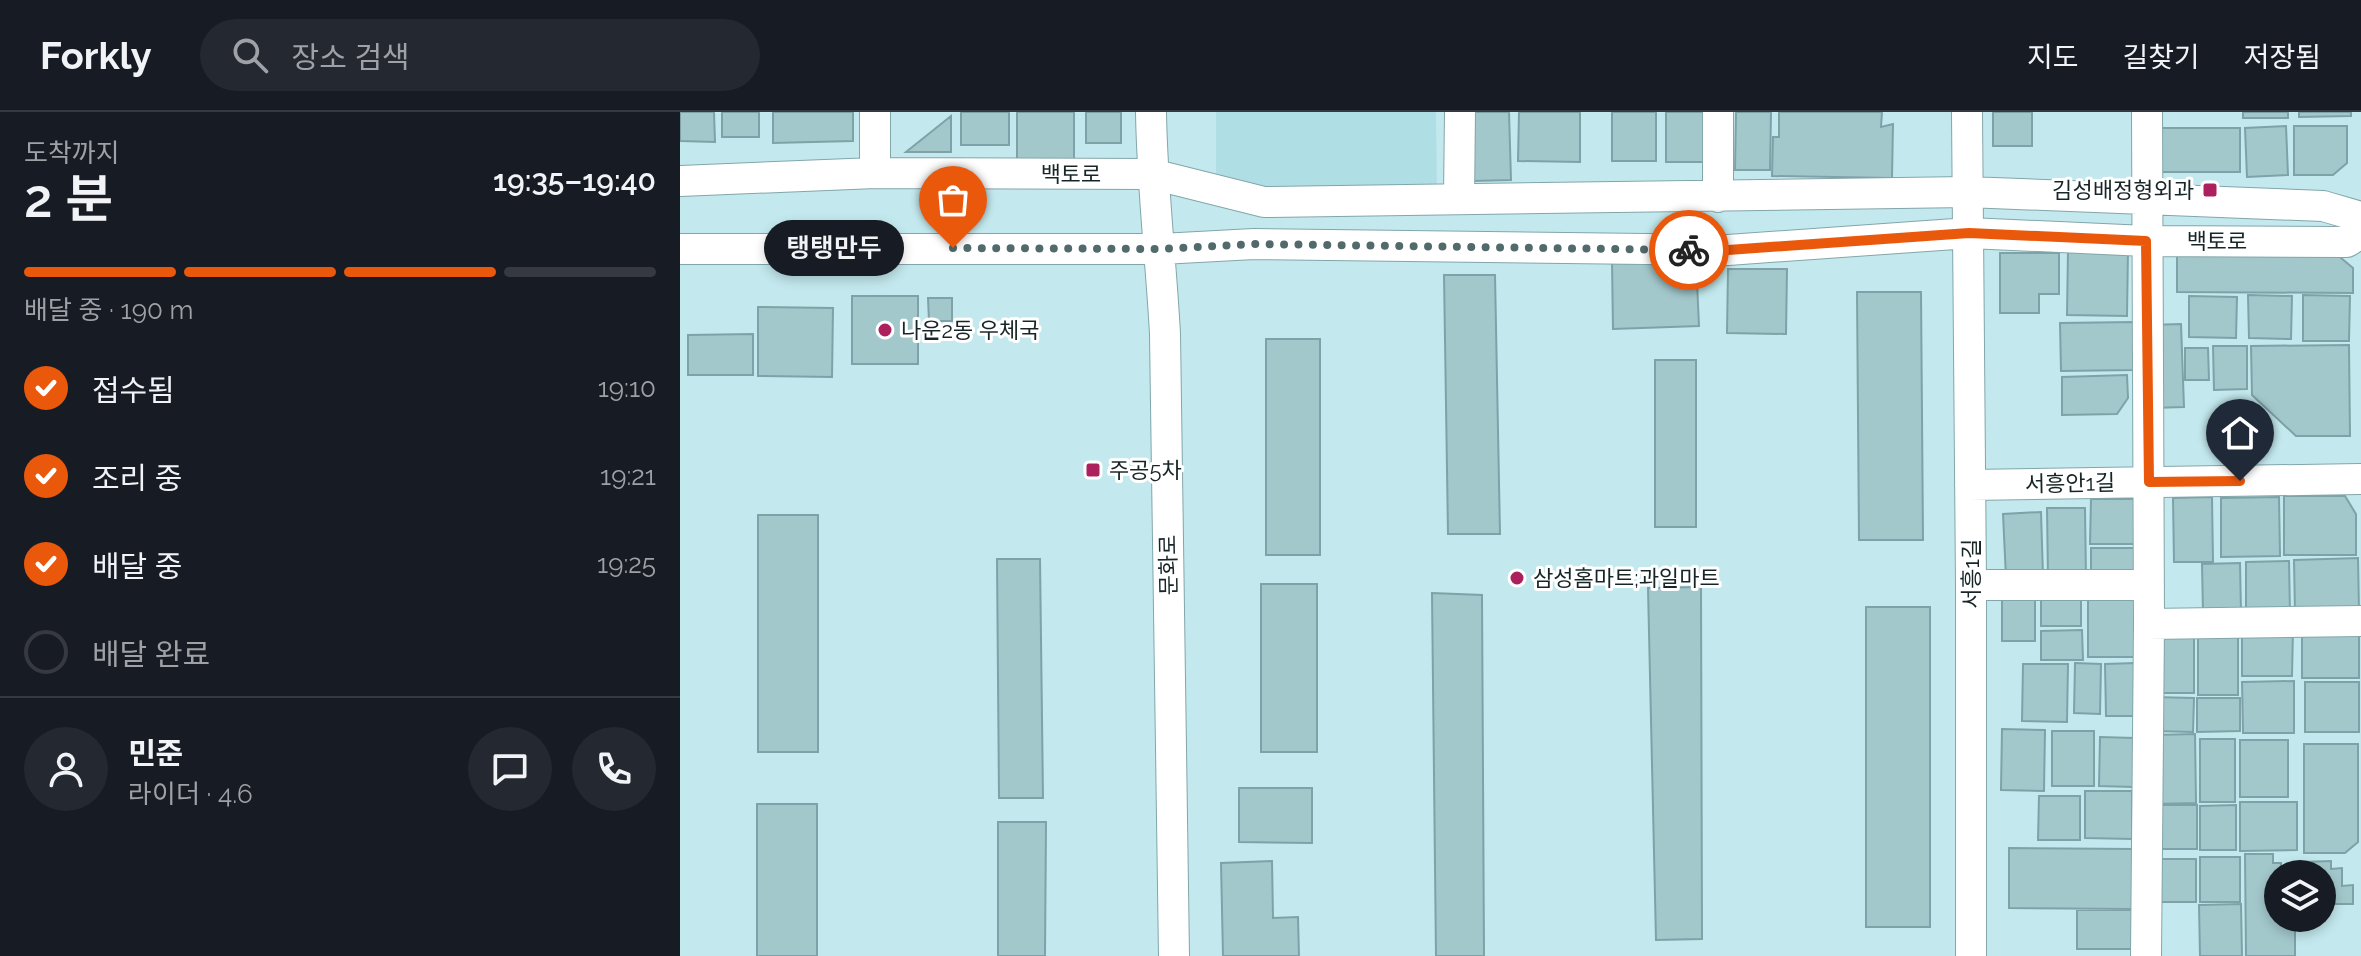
<!DOCTYPE html>
<html lang="ko">
<meta charset="utf-8">
<style>
:root{--surface:#171b24;--page:#242831;--text:#f1f3f6;--muted:#9ea1a6;--line:#363941;--accent:#ea580c}
body{margin:0;font-family:Raleway,"Noto Sans KR",sans-serif;background:var(--page);color:var(--text);height:100vh;display:flex;flex-direction:column;font-size:30px;white-space:nowrap}
*{box-sizing:border-box;margin:0}
p{font-size:26px;color:var(--muted)}
.icon{flex:none;width:44px;height:44px;fill:none;stroke:currentColor;stroke-width:2;stroke-linecap:round;stroke-linejoin:round}
.map{position:relative;flex:1;overflow:hidden}
.details{display:flex;flex-direction:column;background:var(--surface);width:680px}
.details>*{flex:none}
.controls{position:absolute;left:1584px;top:748px;display:grid;gap:16px}
.controls a{display:grid;place-items:center;width:72px;height:72px;border-radius:50%;background:var(--surface);box-shadow:0 4px 12px #0003;font-size:40px}
.pin{position:absolute;display:grid;place-items:center;width:68px;height:68px;color:#fff;margin:-82px -34px;border-radius:50% 50% 50% 0;rotate:-45deg;box-shadow:0 0 8px #0007}
.pin .icon{rotate:45deg}
.courier{position:absolute;display:grid;place-items:center;width:80px;height:80px;margin:-40px;border:6px solid #ea580c;border-radius:50%;background:#fff;color:#222;box-shadow:0 2px 10px #0007}
.bubble{position:absolute;height:56px;border-radius:28px;background:var(--surface);box-shadow:0 4px 12px #0003;font-size:26px;font-weight:600;line-height:56px;text-align:center}
.head em{font-style:normal;font-weight:600}
.head div{display:flex;flex-direction:column-reverse}
.head{display:flex;align-items:center;justify-content:space-between;height:136px;padding:0 24px}
h1{font-size:52px;font-weight:600;line-height:60px}
.bar{display:grid;grid-template-columns:repeat(4,1fr);gap:12px 8px;align-content:center;height:96px;padding:0 24px}
.bar i{height:10px;border-radius:6px;background:var(--line)}
.bar .active{background:var(--accent)}
.bar p{grid-column:span 4}
.line{display:flex;align-items:center;gap:20px;padding:0 24px;border-top:2px solid var(--line)}
.line div{flex:1}
.round{display:grid;place-items:center;flex:none;width:84px;height:84px;border-radius:42px;background:var(--page)}
ol{padding:0 24px;list-style:none}
li{display:flex;align-items:center;gap:24px;height:88px}
li p{margin-inline-start:auto}
li .icon{padding:8px;border-radius:50%;background:var(--accent);color:#fff;stroke-width:4}
li:last-child{color:var(--muted)}
li i{width:44px;height:44px;border:4px solid var(--line);border-radius:50%}
header{display:flex;align-items:center;gap:48px;box-sizing:border-box;height:112px;padding:0 40px;background:var(--surface);border-bottom:2px solid var(--line)}
header strong{font-size:38px}
nav{display:flex;gap:44px;margin-inline-start:auto;font-size:28px}
.search{width:560px;height:72px;background:var(--page);display:flex;align-items:center;gap:20px;box-sizing:border-box;padding:0 28px;border-radius:44px;color:var(--muted);font-size:30px}
main{display:flex;flex:1;min-height:0}
.map>svg:first-child{display:block}
.built{fill:#afdee4}
.building{fill:#a3c8cc;stroke:#7ea2a7;stroke-width:2}
.lines{fill:none;stroke-linecap:round;stroke-linejoin:round}
.minor-casing{stroke:#82a6aa;stroke-width:32}
.minor{stroke:#fff;stroke-width:30}
.done{stroke:#536a6d;stroke-width:8;stroke-dasharray:0 14.4}
.route{stroke:#ea580c;stroke-width:10}
.poi-dot{fill:#ad205e;stroke:#fff;stroke-width:3}
.labels{text-anchor:middle;dominant-baseline:central;stroke-width:6;stroke-linejoin:round;paint-order:stroke}
.street-label{font-size:22px;fill:#172527;stroke:#fff}
.poi-label{font-size:22px;fill:#172527;stroke:#fff;text-anchor:start}
</style>
<header>
<strong>Forkly</strong>
<div class="search"><svg class="icon" aria-label="search" viewBox="0 0 24 24"><circle cx="10" cy="10" r="6"/><path d="M15 15l6 6"/></svg>장소 검색</div>
<nav><a>지도</a><a>길찾기</a><a>저장됨</a></nav>
</header>
<main>
<section class="details">
<div class="head"><div><h1>2 분</h1><p>도착까지</p></div><em>19:35–19:40</em></div>
<div class="bar"><i class="active"></i><i class="active"></i><i class="active"></i><i></i><p>배달 중 · 190 m</p></div>
<ol>
<li><svg class="icon" aria-label="check" viewBox="0 0 24 24"><path d="M5 12l5 5 9-10"/></svg>접수됨<p>19:10</p></li>
<li><svg class="icon" aria-label="check" viewBox="0 0 24 24"><path d="M5 12l5 5 9-10"/></svg>조리 중<p>19:21</p></li>
<li><svg class="icon" aria-label="check" viewBox="0 0 24 24"><path d="M5 12l5 5 9-10"/></svg>배달 중<p>19:25</p></li>
<li><i></i>배달 완료</li>
</ol>
<div class="line" style="height:144px"><a class="round"><svg class="icon" aria-label="person" viewBox="0 0 24 24"><circle cx="12" cy="8" r="4"/><path d="M4 21q1-7 8-7t8 7"/></svg></a><div><b>민준</b><p>라이더 · 4.6</p></div><a class="round"><svg class="icon" aria-label="chat" viewBox="0 0 24 24"><path d="M4 5h16v11H9l-5 4z"/></svg></a><a class="round"><svg class="icon" aria-label="phone" viewBox="0 0 24 24"><path d="M5 4h4l2 5-3 2q2 4 5 5l2-3 5 2v4C11 20 4 13 5 4z"/></svg></a></div>
</section>
<div class="map">
<svg width="1681" height="844" viewBox="0 0 1681 844">
<rect width="100%" height="100%" fill="#c3e9ee"/>
<!-- built -->
<path class="built" d="M536,0H756L757,80L536,81Z"/>
<!-- building -->
<path class="building" d="M0,0H34L35,30L0,29Z
M42,0H79V25H42Z
M93,0H173V29L93,31Z
M281,0H329V33H281Z
M337,0H394V47H337Z
M406,0H441V31H406Z
M791,0H829L831,68L793,69Z
M839,0H900V50L838,49Z
M932,0H976V49H932Z
M986,0H1032V50H986Z
M1056,0H1091L1090,58H1055Z
M1099,0H1202L1201,15L1213,12L1212,66L1092,64L1093,25H1099Z
M1313,0H1352V34H1313Z
M1563,0H1608V6H1563Z
M1619,0H1671V4L1619,5Z
M271,4V40H226Z
M1606,14L1608,63L1567,65L1565,16Z
M1614,14H1667V51L1653,63H1614Z
M1475,16H1560V60H1475Z
M1388,137L1448,138L1447,204L1387,203Z
M1497,140L1655,141L1673,156V181L1497,180Z
M1320,141H1379V182H1359V201H1320Z
M1016,148L1019,214L933,217L932,150Z
M1048,157H1107L1106,222L1047,221Z
M764,163H815L820,422H768Z
M1177,180H1241L1243,428H1179Z
M1568,183L1612,184L1611,227L1569,226Z
M1623,183L1670,184L1669,229H1623Z
M172,184H238V252H172Z
M1509,184L1557,185L1556,226L1509,225Z
M248,186H272V209H249Z
M78,195L153,196L152,265L78,264Z
M1454,210L1455,258L1381,259L1380,211Z
M1501,212L1504,295L1472,296L1470,213Z
M73,222V263H8V223Z
M586,227H640V443H586Z
M1669,233L1670,324H1616L1572,283L1571,234Z
M1533,234H1567V277L1534,278Z
M1505,236H1528L1529,268H1505Z
M975,248H1016V415H975Z
M1447,263L1448,286L1437,302L1382,303V265Z
M1604,384H1665L1676,402V443H1604Z
M1532,385L1533,450H1494L1493,386Z
M1599,385L1600,444L1541,445V386Z
M1411,387H1455V432H1410Z
M1367,396H1405L1406,467H1368Z
M1361,400L1363,464L1326,466L1323,402Z
M78,403H138V640H78Z
M1411,436H1455V468H1411Z
M1678,446L1679,500L1615,502L1614,448Z
M317,447H360L363,686H319Z
M1609,449L1610,501L1566,502V450Z
M1560,451L1561,499L1523,500L1522,452Z
M581,472H637V640H581Z
M1021,475L1022,827L976,828L968,476Z
M1361,479H1401V514H1361Z
M1408,480H1455V545H1408Z
M752,481L802,483L804,844H756Z
M1322,483H1355V529H1322Z
M1186,495H1250V815H1186Z
M1471,515L1514,516V581H1471Z
M1518,516H1558V583H1518Z
M1562,516L1613,517L1612,564H1562Z
M1622,517H1679V566H1622Z
M1402,518L1403,548H1361V519Z
M1395,551L1421,552L1420,602L1394,601Z
M1455,551V604H1426L1425,552Z
M1343,552H1388L1387,610L1342,609Z
M1614,569V621H1563L1562,570Z
M1625,570H1679V620H1625Z
M1473,585L1514,586L1513,620L1473,619Z
M1517,586H1560V619L1517,620Z
M1322,617L1365,618L1364,679L1321,678Z
M1372,619H1414V674H1372Z
M1515,622L1516,691L1473,692V623Z
M1420,625L1454,626L1453,675L1419,674Z
M1520,627H1555V690H1520Z
M1560,628H1608V685H1560Z
M1624,632H1678V730L1665,741H1624Z
M559,676H632V731L559,730Z
M1405,679H1452V727L1405,726Z
M1359,684H1400V728H1358Z
M1560,690H1617V738L1560,739Z
M77,692H137V844H77Z
M1471,693H1517V737H1471Z
M1556,693V738H1520V694Z
M318,710H366L365,844H318Z
M1329,736L1455,737L1454,797L1329,796Z
M1565,742H1593V751H1601V757H1605V762H1598V806H1615V844H1566Z
M1520,745H1560V790H1520Z
M1471,747H1516V790H1471Z
M592,749L593,806L618,805L619,844H543L541,751Z
M1651,749V757L1662,756V774L1673,773V792H1642V762H1622V750Z
M1561,792L1562,844H1520L1519,793Z
M1397,798H1455L1454,837H1397Z"/>
<g class="lines">
<!-- minor casing -->
<g class="minor-casing">
<path id="minor" d="M195,0V61
M471,0C472,74 481,148 485,222L494,844
M1038,0V85
M1287,0L1291,473V844
M0,69L195,61L472,62L584,90L1287,80L1643,94L1681,105
M779,86L780,0
M0,137H481L574,132L1048,138L1289,121L1466,129L1667,130L1681,121
M1290,373L1681,367
M1291,473H1469
M1469,512L1681,509
M1466,844L1469,512L1467,0"/>
</g>
<!-- minor -->
<use href="#minor" class="minor"/>
</g>
<g class="lines">
<!-- done -->
<path class="done" d="M273,136L481,137L574,132L1009,138"/>
<!-- route -->
<path class="route" d="M1009,138H1048L1289,121L1466,129L1469,370L1560,369"/>
</g>
<!-- markers -->
<g class="poi-dot">
<rect x="1522" y="70" width="16" height="16" rx="4"/>
<circle cx="205" cy="218" r="8"/>
<rect x="405" y="350" width="16" height="16" rx="4"/>
<circle cx="837" cy="466" r="8"/>
</g>
<g class="labels">
<!-- street labels -->
<g class="street-label">
<text x="391" y="62">백토로</text>
<text x="1537" y="129">백토로</text>
<text transform="translate(1390 371) rotate(-1)">서흥안1길</text>
<text transform="translate(488 453) rotate(-91)">문화로</text>
<text transform="translate(1291 462) rotate(-90)">서흥1길</text>
</g>
<!-- poi labels -->
<g class="poi-label">
<text x="1514" y="78" text-anchor="end">김성배정형외과</text>
<text x="221" y="218">나운2동 우체국</text>
<text x="429" y="358">주공5차</text>
<text x="853" y="466">삼성홈마트;과일마트</text>
</g>
</g>
</svg>
<div class="controls">
<a><svg class="icon" aria-label="layers" viewBox="0 0 24 24"><path d="M12 4l9 5-9 5-9-5zM3 14l9 5 9-5"/></svg></a>
</div>
<div class="pin" style="left:273px;top:136px;background:#ea580c"><svg class="icon" aria-label="bag" viewBox="0 0 24 24"><path d="M5 8h14l-1 12H6zM9 8a3 3 0 0 1 6 0"/></svg></div>
<div class="pin" style="left:1560px;top:369px;background:#1f2937"><svg class="icon" aria-label="home" viewBox="0 0 24 24"><path d="M3 11l9-7 9 7M6 9v11h12V9"/></svg></div>
<div class="courier" style="left:1009px;top:138px"><svg class="icon" aria-label="bike" viewBox="0 0 24 24"><circle cx="6" cy="16" r="4"/><circle cx="18" cy="16" r="4"/><path d="M6 16l4-8h5l3 8M10 8l3 8H6M13 5h3"/></svg></div>
<div class="bubble" style="left:84px;top:108px;width:140px">탱탱만두</div>
</div>
</main>
